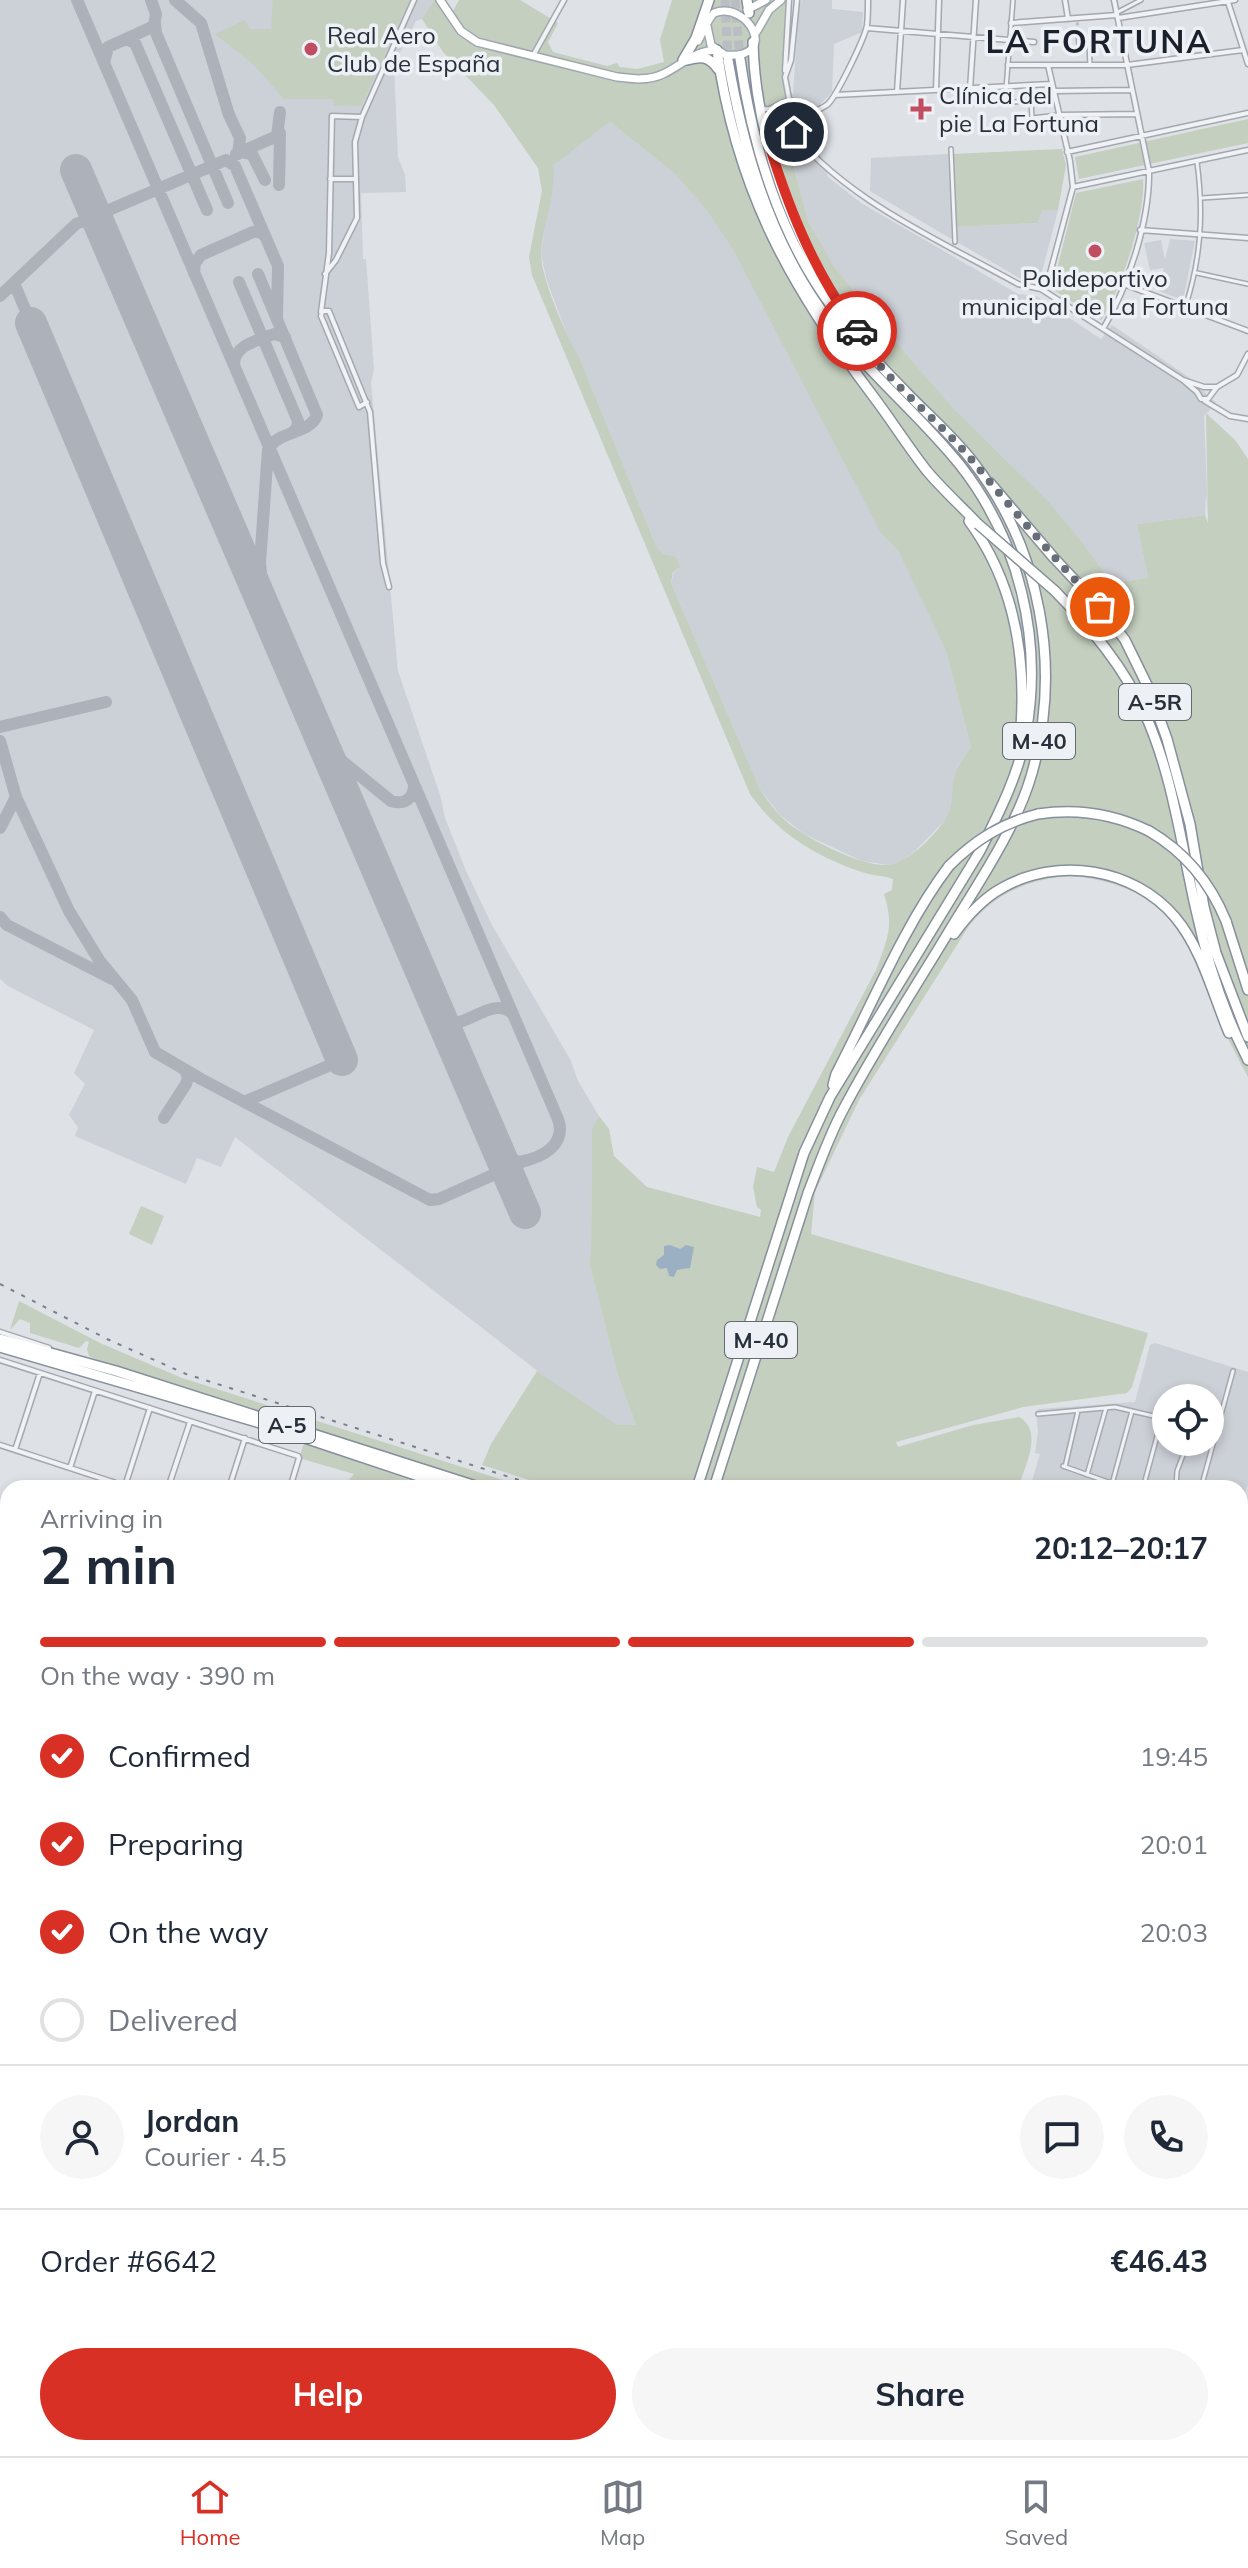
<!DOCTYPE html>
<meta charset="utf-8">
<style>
:root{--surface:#fff;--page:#f6f6f7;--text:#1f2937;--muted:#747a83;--line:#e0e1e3;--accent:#d93025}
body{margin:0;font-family:Mulish,sans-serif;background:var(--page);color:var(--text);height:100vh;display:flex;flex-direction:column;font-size:30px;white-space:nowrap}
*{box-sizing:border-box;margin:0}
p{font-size:26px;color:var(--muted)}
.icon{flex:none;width:44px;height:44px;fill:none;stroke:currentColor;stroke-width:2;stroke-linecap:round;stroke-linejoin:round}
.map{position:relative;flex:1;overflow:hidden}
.sheet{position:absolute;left:0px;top:1480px;width:1248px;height:976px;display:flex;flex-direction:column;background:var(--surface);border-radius:24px 24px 0 0;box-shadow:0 4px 12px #0003}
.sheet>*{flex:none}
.controls{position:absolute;left:1152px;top:1384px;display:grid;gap:16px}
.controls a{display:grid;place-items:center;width:72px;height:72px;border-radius:50%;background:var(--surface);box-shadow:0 4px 12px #0003;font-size:40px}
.pin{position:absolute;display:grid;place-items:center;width:68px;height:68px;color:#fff;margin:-34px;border:4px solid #fff;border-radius:50%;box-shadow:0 2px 8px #0007}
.courier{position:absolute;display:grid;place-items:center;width:80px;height:80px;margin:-40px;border:6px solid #d93025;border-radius:50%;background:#fff;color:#222;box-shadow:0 2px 10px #0007}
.headline em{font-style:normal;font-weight:700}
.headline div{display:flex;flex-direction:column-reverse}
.headline{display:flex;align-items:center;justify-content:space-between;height:136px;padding:0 40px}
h1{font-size:52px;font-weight:700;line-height:60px}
.bar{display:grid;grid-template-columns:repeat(4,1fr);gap:12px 8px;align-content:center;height:96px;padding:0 40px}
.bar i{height:10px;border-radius:6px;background:var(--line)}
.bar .active{background:var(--accent)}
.bar p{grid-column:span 4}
.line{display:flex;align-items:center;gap:20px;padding:0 40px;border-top:2px solid var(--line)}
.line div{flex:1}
.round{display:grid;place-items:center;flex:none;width:84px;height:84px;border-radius:42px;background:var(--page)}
ol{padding:0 40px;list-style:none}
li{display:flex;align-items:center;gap:24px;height:88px}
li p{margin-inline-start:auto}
li .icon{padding:8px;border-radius:50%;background:var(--accent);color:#fff;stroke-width:4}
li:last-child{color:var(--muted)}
li i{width:44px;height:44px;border:4px solid var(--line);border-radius:50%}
.button{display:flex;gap:16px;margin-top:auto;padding:16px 40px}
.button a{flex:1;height:92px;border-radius:48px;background:var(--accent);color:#fff;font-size:32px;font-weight:700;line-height:92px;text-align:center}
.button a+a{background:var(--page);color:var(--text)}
.tab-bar{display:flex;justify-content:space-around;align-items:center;height:112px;border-top:2px solid var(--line);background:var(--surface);font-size:22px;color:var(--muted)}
.tab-bar a{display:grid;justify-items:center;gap:4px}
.tab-bar .active{color:var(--accent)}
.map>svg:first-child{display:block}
.built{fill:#ccd0d7;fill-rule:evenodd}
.green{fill:#c4cfbf;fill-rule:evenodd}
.water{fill:#9cb0c3}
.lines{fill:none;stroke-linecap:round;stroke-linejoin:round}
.stream{stroke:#9cb0c3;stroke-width:2}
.taxiway{stroke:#acb1ba;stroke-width:12}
.runway{stroke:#acb1ba;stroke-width:32}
.pedestrian-tunnel{stroke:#babec4;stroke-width:3;stroke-dasharray:3 1.5;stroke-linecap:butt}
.motorway-tunnel{stroke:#babec4;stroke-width:9;stroke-dasharray:9 4.5;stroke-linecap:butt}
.pedestrian-casing{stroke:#a4a8af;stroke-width:6}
.minor-casing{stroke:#a4a8af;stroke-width:7}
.primary-casing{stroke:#9ea6b0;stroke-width:10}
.motorway-casing{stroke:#868f9b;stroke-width:12}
.pedestrian{stroke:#f0f2f5;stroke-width:3}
.minor{stroke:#f0f2f5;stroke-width:4}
.primary{stroke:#fff;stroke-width:7}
.motorway{stroke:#fff;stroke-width:9}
.rail{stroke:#79818e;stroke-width:2;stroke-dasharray:4 8;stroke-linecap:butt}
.motorway-bridge-casing{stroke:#868f9b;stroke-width:12;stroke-linecap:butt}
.motorway-bridge{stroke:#fff;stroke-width:9}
.done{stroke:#686e77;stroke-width:8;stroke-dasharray:0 14.4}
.route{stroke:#d93025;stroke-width:10}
.poi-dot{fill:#c04d61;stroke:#edf0f4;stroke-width:3}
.labels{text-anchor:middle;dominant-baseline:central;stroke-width:7;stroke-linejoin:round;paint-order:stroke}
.shield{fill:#edf0f4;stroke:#636a72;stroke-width:2}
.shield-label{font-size:22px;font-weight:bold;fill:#28303b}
.poi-label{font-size:24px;fill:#28303b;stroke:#edf0f4;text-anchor:start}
.district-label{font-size:32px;font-weight:bold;letter-spacing:2px;fill:#1b212c;stroke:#edf0f4}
</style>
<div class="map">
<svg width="1248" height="2456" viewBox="0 0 1248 2456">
<rect width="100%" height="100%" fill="#dee1e6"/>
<!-- built -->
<path class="built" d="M0,0H434L422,19L416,21L394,65L398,157L405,175L406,192L361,193L363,259H366L374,369L371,383L398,671L440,795L445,818L466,871L492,925L571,1061L578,1081L599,1116L592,1129L591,1253L589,1262L618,1376L636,1425H617L570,1396L235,1137L221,1167L197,1158L186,1184L75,1136L78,1127L69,1115L85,1084L74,1073L94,1030L8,986L0,979Z
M802,0H832V9L863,12L862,32L834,44L832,92L819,106L805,112L828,177L861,203L1018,294L1036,296L1101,339L1112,325L1190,378L1216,403L1204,416L1208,516L1206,493L1205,515L1137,524L1148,578L1112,583L1079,538L1049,502L955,410L881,325L834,266L808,221L785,133L784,92L793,94L799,7Z
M610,122L675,174L707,211L734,249L881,532L898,549L946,651L971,747L958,766L954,779L953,804L948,817L914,852L901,861L889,865L862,861L804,834L780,815L760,789L671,583L674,572L681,567L675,556L664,554L657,548L580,359L571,345L547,281L541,255L553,166Z
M948,154L953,240L870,191L871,158Z
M1042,210H1058L1042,272L1023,280L957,242L956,227L1038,223Z
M1170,239L1195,241L1183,300L1159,291L1164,268L1150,270L1144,243L1161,240L1165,260Z
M1155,1343L1248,1372V1485L1240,1505V1488H1030L1040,1454L1035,1453L1038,1432L1036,1411L1039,1409L1135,1402L1150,1345ZM1166,1398H1210V1442H1166Z"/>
<!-- green -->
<path class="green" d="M273,0H410L361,106L334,105L333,99H284L254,65L215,34L245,20L250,29H271Z
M434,0H446L453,11L459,0H520L558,23L548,42L553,52L607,66L617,63L620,67L637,69L664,62L660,40L672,0H786L784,103L795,104L798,112L793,119H785V133L808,221L834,266L881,325L955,410L1049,502L1079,538L1112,583L1148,578L1137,524L1205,515L1208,523L1206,413L1235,440L1248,459V1077C1236,1055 1225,1034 1216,1011C1190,951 1178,901 1106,882C1090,878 1075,875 1058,877C1021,882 992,897 969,926L859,1100L815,1192L811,1234L1148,1333L1132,1387L1127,1393L1023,1407L896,1442L898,1447L973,1425L1019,1417C1044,1431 1025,1466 1018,1488H554L482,1465L491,1444L537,1371L617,1425H636L618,1376L589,1262L591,1253L592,1129L599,1116L609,1129L614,1156L647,1187L760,1217L761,1210L757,1207L753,1187L757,1167L774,1172L788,1137L877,968C888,937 894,926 884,894L892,890L893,879C883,875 872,876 862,872C817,857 777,833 750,794L532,275L529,257L542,191L538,168L494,105L443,52L422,19ZM610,122L675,174L707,211L733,249L881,533L898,550L946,651L971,747C964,757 956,767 954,779C951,794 954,807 945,820C933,837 909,862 888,865C862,867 807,839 787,822C776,813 768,801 760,789L671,583L673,572L681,567L675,556L664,554L657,548L580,359C567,338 540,276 541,253C543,224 556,195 553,166Z
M1248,119V143L1079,179L1075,157Z
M1062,149L1066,165L1058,210H1042L1038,223L956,227L953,154Z
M1143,179C1146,214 1121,290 1101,320L1049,287L1055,277L1076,193Z
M141,1206L164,1216L152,1245L129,1234Z
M19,1301L100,1343L182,1378L528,1488H497L95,1359L89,1356L87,1349L89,1342L86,1341L79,1348L30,1333V1323L20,1319L10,1330Z
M304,1443L432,1488H342L354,1474L299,1458Z
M0,1586L8,1589V1648L0,1646Z
M0,1651L8,1661V1744L0,1749Z
M1240,1748L1248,1751V2456H765L759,2448H1240Z
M0,2222L8,2227V2448H262L259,2456H0Z
M367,2448H487L482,2456H352L370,2454Z"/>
<!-- water -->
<path class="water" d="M670,1245L680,1249L686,1245L694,1247L690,1268L677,1270L674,1277L669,1276L667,1268L660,1269L656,1265L657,1260L664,1255V1246Z"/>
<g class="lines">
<!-- stream -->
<path class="stream" d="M0,2023L8,2025
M0,2192L8,2205"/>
<!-- taxiway -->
<path class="taxiway" d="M77,0L558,1119C567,1145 542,1158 519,1162L504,1156L497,1148
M175,0L201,23L229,115L240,138L238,154
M155,24L156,33L228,203
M126,39L154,26L156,14L151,0
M104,63L108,47L126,39L135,43L207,210
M241,152L252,154L265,180
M236,154L277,136L280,112
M279,185L280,133
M194,273L195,263L201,255L253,232H260L265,236
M258,274L317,415C310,435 277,430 268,450L260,563L264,606
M239,282L298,421L297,428L293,432
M14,283L31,323
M0,296L76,224L226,160L235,166L278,266L277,318
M234,365C233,345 259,340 274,334L285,337
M0,727L106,702
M316,728L342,761L391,801C404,805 414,799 414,785
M0,741L16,797L69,911L99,960L132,1000L155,1052L201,1079L430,1200L439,1199L522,1162
M0,828L16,797
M0,917L7,925L112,979
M438,1012L443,1018L456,1023C475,1019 496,998 513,1014
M244,1102L342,1060
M164,1118L186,1084L188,1077L185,1070"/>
<!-- runway -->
<path class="runway" d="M76,170L525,1213
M31,323L342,1060"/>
<!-- pedestrian-tunnel -->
<path class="pedestrian-tunnel" d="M1077,18L1078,32"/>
<!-- motorway-tunnel -->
<path class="motorway-tunnel" d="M725,0L728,60
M735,0L740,59"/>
<!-- pedestrian casing -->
<g class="pedestrian-casing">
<path id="pedestrian" d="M1116,13L1141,0
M1078,32L1079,45H1089L1090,65
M1005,102L1013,0
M970,104L1031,101L1032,118L1059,115
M951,149L955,242
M1202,198L1248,195
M1197,273L1248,284
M1185,308C1201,259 1204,214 1197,162
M1038,1414L1115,1407L1166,1419
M1063,1466L1125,1488
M1065,1467L1078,1411
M1087,1475L1106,1408
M1112,1484L1132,1411
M1143,1488L1162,1418
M1176,1488L1177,1471L1188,1442
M1201,1488L1233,1371"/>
</g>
<!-- minor casing -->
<g class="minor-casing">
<path id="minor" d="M1065,0L1068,19
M1228,2L1248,64
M1118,18L1235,0
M1011,23L1117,15
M867,28L1034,42
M534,54L564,0
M1008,65H1127L1243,50
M785,71L789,0
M970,89L976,0
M936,90L939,0
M1054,91L1132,90
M897,92L903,0
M835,95L1051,84
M789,99L785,77L791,60L797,0
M778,107L779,117L790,123C794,122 825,107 828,104C837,95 865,38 867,25C868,17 868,8 868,0
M762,109C778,112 784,93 799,104L801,115
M1060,115L1137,114
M785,122C838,197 939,240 1018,284L1041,289L1183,380L1197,392L1201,399H1208L1217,387H1204L1183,380
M766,128L770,122L781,120
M1067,152L1248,113
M330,179H356
M1073,187L1248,150
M1140,230L1248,238
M325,274L336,260L357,218L355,142L362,117L414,0
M1126,285L1248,331
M1041,289L1049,277L1073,187L1070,161L1048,65
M324,311H329L370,412L383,563L389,587
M321,312L329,253L332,116L362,117
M322,312L321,316L359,407L367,402
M1103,329C1128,287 1150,220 1149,171L1114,0
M1217,387L1237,375L1248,354
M1205,401L1230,416L1248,419
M0,1332L49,1348
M0,1360L298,1456L299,1458L290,1488
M0,1445L131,1488
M15,1450L40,1373
M70,1468L95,1391
M125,1486L150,1408
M168,1488L190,1422
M229,1488L245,1438
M0,1571L8,1574
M893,2456L894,2448"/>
</g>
<!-- primary casing -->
<g class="primary-casing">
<path id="primary" d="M440,0L461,31L477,42L617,77C633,79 648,81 663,74C682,65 694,51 716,50
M747,10L766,0
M757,31L769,10L781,0
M698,41C703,32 707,20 714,13C748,0 781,60 725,55L711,45L707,26"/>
</g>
<!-- motorway casing -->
<g class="motorway-casing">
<path id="motorway" d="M747,0L749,13
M753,42C755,134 793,241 847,316
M717,50C736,189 790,286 873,396C892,421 908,447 927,471C943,490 961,506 978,524
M683,60L696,38L709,0
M687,60C701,56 709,56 718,69
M990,483L1054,558L1100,607L1125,640L1149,689L1167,739L1190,824L1204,907L1216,953L1248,1037
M969,521C1013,581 1026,654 1021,727
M1055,591C1091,628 1124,667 1145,714C1173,776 1181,844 1196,910C1207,961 1224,1013 1248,1060
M1038,814C1077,808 1114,814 1149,831
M1226,921L1248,990
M954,934C967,916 982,899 1002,888C1058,856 1133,868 1175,917C1202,949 1213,995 1229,1033
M833,1085L836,1074C871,1007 904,925 949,866
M0,1339L116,1371L482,1488
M0,1347L260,1423L454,1488
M697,1488L804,1153L830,1097L980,851C999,813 1019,774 1026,733C1043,639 1019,540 960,465C916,410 859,366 819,307C768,234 743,147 728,60
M714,1488L808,1193C819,1165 829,1136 843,1110C875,1049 913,991 948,933C977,885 1017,827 1032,773C1062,668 1041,549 973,462C953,436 928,415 906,392C879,365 853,335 830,304C779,234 752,144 740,59
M1240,1729L1248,1731
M1240,1741L1248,1744
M271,2456L273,2448
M287,2456L289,2448"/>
</g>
<!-- pedestrian -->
<use href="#pedestrian" class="pedestrian"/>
<!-- minor -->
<use href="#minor" class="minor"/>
<!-- primary -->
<use href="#primary" class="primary"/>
<!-- motorway -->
<use href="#motorway" class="motorway"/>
<!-- rail -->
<path class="rail" d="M0,1284L107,1339L186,1374L544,1488
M1240,1710L1248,1712"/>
<!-- motorway-bridge casing -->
<g class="motorway-bridge-casing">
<path id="motorway-bridge" d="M978,524L1055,591
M1149,831C1185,852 1210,882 1226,921
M949,866C975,840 1002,823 1038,814"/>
</g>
<!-- motorway-bridge -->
<use href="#motorway-bridge" class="motorway-bridge"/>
</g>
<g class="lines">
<!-- done -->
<path class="done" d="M857,331C865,341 869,353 877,362C906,397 942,424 971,459C1012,509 1055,559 1100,607"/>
<!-- route -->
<path class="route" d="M794,132L796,138C789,128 784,115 770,122L765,131C787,205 812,268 857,331"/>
</g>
<!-- markers -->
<g class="poi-dot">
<circle cx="311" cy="49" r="8"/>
<path d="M917 97h8v8h8v8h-8v8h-8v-8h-8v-8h8z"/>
<circle cx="1095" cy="251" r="8"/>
</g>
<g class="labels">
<!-- shield labels -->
<g class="shield">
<rect x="1119" y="684" width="72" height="36" rx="6"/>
<rect x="1003" y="723" width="72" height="36" rx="6"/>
<rect x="725" y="1322" width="72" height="36" rx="6"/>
<rect x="259" y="1407" width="56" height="36" rx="6"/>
</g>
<g class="shield-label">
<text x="1155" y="702">A-5R</text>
<text x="1039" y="741">M-40</text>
<text x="761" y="1340">M-40</text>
<text x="287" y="1425">A-5</text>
</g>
<!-- poi labels -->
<g class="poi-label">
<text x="327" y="35">Real Aero<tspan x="327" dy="28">Club de España</tspan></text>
<text x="939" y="95">Clínica del<tspan x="939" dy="28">pie La Fortuna</tspan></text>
<text x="1095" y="278" text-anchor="middle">Polideportivo<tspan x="1095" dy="28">municipal de La Fortuna</tspan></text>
</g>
<!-- district labels -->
<g class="district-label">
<text x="1099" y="41">LA FORTUNA</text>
</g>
</g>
</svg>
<div class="controls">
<a><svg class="icon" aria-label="locate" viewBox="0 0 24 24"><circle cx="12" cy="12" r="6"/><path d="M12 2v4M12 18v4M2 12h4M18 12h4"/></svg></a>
</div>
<div class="pin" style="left:1100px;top:607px;background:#ea580c"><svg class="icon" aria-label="bag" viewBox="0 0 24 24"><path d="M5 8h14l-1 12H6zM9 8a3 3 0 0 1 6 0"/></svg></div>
<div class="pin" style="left:794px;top:132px;background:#1f2937"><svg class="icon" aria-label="home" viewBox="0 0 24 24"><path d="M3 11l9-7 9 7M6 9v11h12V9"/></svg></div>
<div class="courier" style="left:857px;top:331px"><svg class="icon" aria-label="car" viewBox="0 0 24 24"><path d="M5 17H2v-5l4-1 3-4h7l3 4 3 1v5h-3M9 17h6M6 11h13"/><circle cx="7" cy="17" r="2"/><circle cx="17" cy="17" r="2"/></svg></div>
<section class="sheet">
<div class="headline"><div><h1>2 min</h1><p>Arriving in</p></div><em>20:12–20:17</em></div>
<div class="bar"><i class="active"></i><i class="active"></i><i class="active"></i><i></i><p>On the way · 390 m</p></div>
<ol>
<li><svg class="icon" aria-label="check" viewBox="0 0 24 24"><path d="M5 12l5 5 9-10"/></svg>Confirmed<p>19:45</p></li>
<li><svg class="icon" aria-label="check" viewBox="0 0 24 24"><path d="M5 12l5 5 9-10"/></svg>Preparing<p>20:01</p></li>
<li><svg class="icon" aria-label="check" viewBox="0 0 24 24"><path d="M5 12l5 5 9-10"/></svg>On the way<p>20:03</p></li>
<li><i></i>Delivered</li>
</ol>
<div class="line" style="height:144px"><a class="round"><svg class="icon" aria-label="person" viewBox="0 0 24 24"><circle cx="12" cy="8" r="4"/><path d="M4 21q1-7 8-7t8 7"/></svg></a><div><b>Jordan</b><p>Courier · 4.5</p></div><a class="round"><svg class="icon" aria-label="chat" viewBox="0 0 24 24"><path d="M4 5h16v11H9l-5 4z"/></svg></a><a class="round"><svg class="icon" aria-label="phone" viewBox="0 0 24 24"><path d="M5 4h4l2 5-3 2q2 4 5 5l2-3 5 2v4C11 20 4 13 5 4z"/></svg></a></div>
<div class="line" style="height:104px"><div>Order #6642</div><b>€46.43</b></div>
<div class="button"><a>Help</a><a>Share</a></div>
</section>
</div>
<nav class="tab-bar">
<a class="active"><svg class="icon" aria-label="home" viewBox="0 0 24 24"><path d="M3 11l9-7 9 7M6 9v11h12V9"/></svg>Home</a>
<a><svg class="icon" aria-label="map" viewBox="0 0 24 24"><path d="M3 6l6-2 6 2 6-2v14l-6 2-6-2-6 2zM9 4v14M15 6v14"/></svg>Map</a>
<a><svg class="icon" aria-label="saved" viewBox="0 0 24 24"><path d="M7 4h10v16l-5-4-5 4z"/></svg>Saved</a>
</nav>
